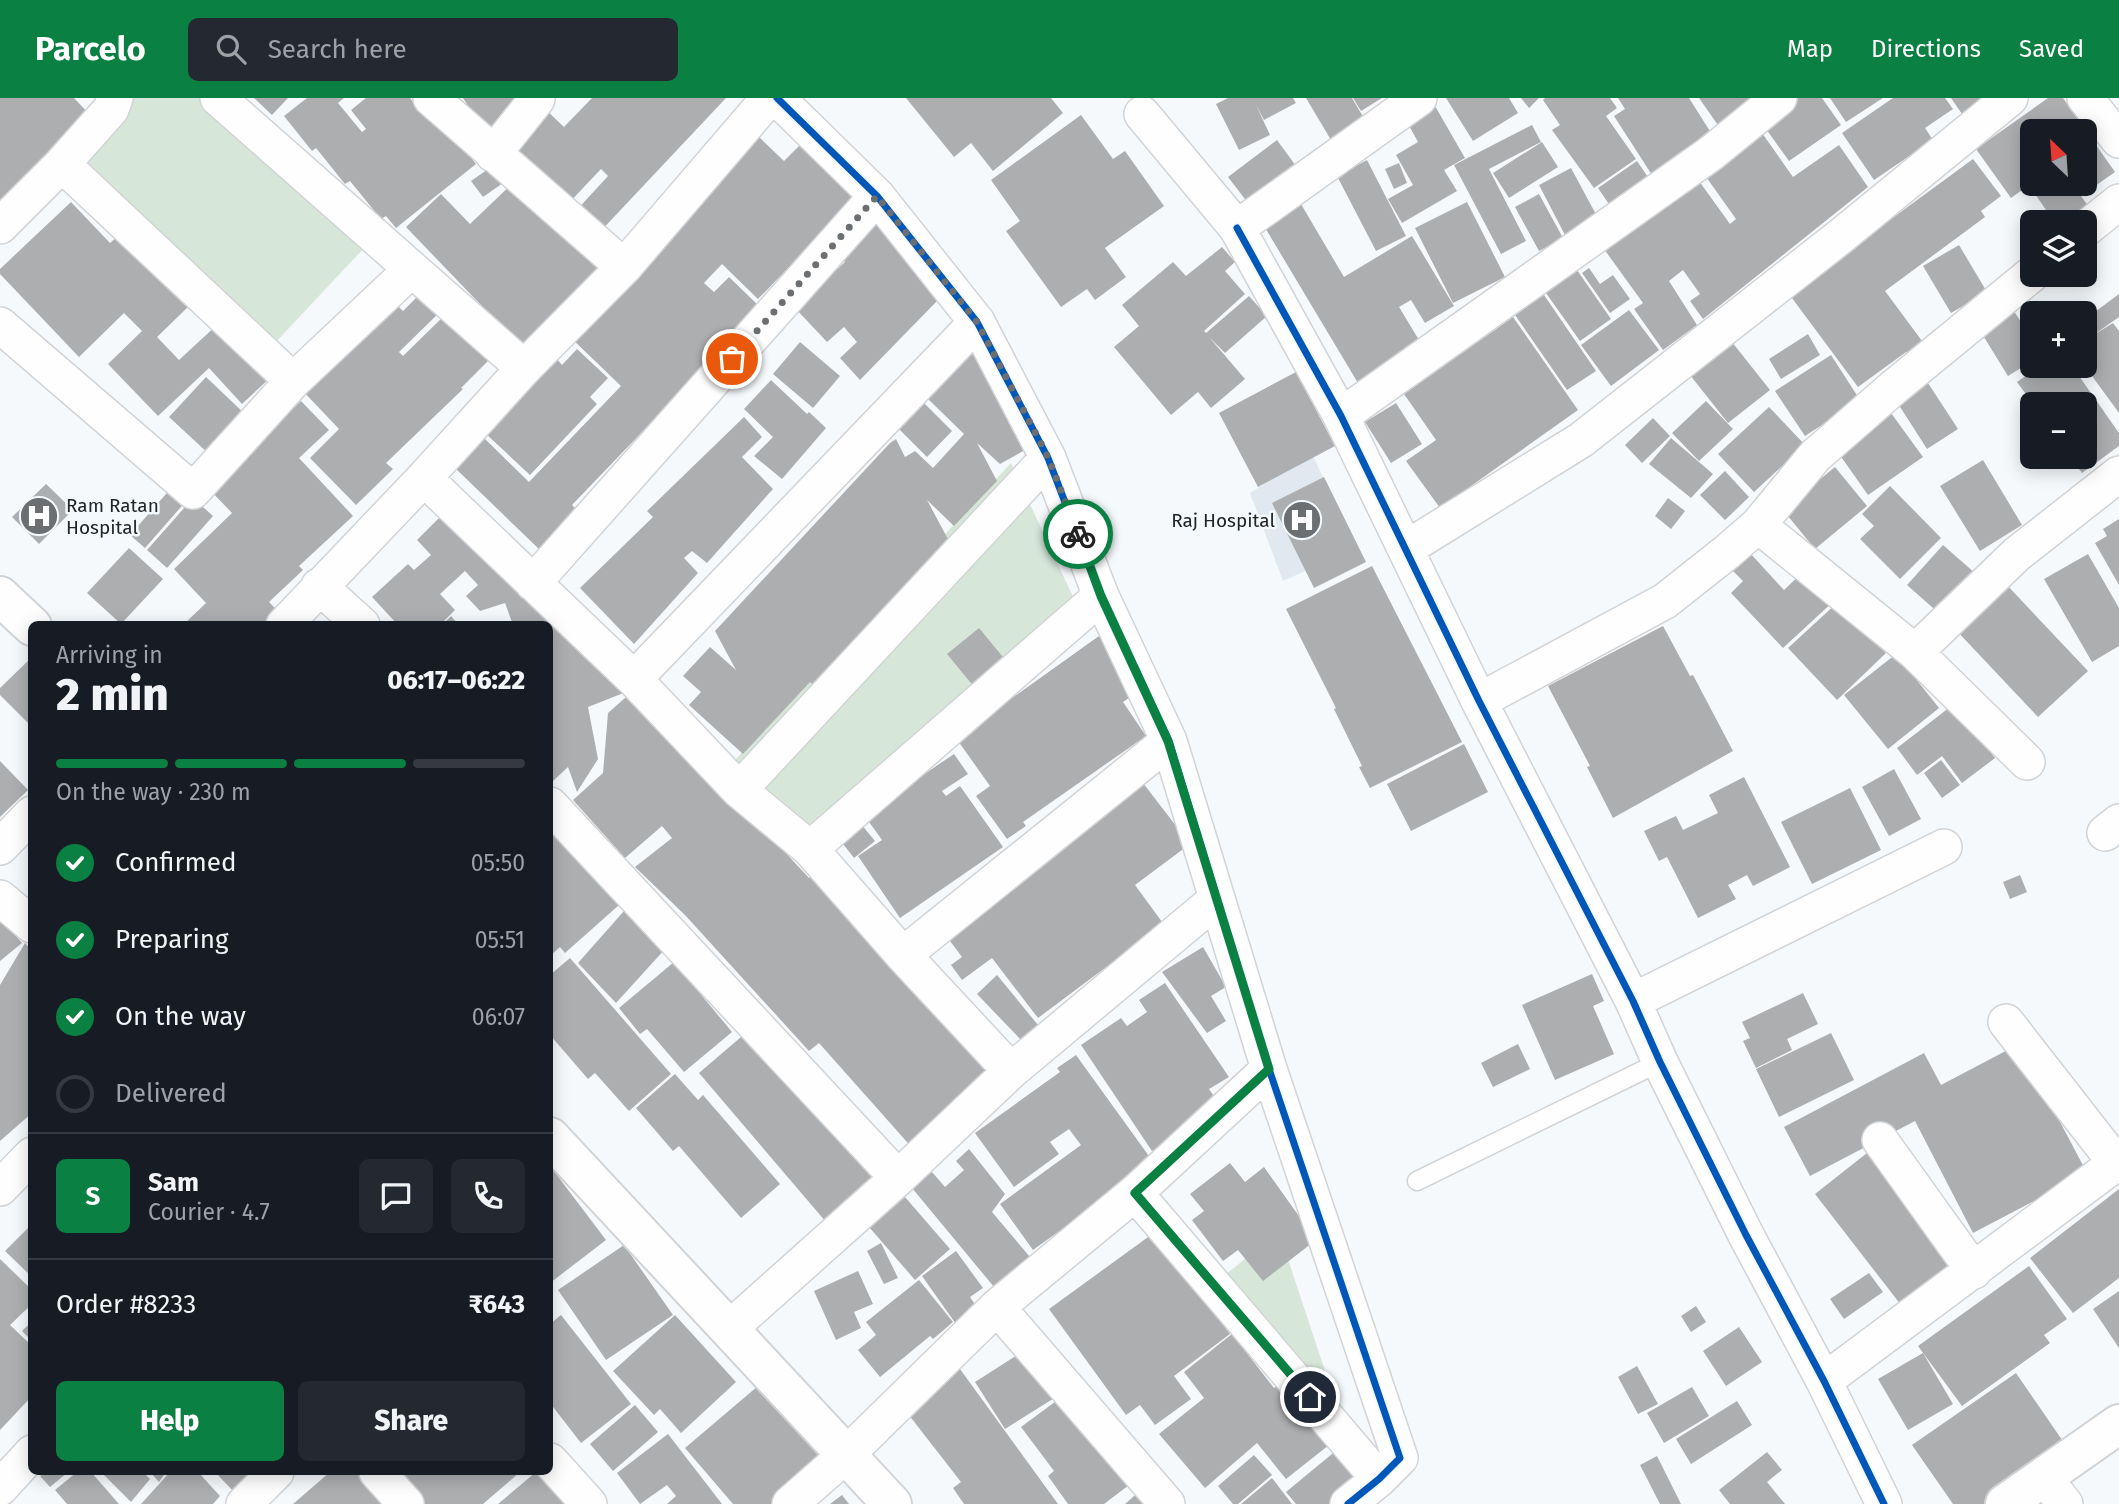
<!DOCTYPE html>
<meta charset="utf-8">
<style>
:root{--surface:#171b24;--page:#242831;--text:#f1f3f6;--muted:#9ea1a6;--line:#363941;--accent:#0b8043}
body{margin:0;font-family:"Fira Sans",sans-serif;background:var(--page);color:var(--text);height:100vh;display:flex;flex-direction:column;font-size:26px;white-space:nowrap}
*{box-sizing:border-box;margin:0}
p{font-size:23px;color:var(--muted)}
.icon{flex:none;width:38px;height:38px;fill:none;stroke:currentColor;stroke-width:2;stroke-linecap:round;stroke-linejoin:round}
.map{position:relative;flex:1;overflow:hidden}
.panel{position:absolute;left:28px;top:523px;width:525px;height:854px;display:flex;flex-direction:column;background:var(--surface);border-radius:10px;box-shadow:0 4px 18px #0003}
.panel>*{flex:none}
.needle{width:46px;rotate:335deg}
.fabs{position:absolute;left:2020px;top:21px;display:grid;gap:14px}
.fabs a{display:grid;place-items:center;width:77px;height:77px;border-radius:10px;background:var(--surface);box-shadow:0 4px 18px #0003;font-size:35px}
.pin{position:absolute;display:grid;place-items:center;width:60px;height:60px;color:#fff;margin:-30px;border:4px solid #fff;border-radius:50%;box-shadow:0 2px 7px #0007}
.courier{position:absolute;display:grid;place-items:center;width:70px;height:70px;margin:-35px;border:5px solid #0b8043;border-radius:50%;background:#fff;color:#222;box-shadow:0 2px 9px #0007}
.head em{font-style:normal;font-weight:800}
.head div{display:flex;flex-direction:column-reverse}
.head{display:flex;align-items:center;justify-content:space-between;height:119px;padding:0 28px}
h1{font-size:46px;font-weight:800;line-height:52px}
.bar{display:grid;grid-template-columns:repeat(4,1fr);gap:10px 7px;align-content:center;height:84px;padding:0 28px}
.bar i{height:9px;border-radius:5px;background:var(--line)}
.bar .active{background:var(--accent)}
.bar p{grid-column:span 4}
.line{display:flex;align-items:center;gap:18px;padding:0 28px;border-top:2px solid var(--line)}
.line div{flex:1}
.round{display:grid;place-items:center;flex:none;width:74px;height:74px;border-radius:10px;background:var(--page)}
ol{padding:0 28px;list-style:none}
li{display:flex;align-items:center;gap:21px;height:77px}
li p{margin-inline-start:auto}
li .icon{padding:7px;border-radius:50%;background:var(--accent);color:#fff;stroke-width:4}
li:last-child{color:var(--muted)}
li i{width:38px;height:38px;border:4px solid var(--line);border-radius:50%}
.action{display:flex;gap:14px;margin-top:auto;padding:14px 28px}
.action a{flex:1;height:80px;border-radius:10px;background:var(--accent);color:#fff;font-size:28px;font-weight:800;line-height:80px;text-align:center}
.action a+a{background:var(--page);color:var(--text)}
header{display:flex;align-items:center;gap:42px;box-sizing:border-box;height:98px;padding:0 35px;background:var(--accent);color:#fff}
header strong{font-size:33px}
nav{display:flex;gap:38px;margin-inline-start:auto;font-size:24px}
.search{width:490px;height:63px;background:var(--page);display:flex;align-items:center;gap:18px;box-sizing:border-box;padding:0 24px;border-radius:10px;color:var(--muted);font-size:26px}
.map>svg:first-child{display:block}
.built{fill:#e2e8ef}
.green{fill:#d6e7da}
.building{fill:#acaeb0;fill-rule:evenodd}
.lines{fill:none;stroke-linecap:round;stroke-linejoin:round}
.lane-casing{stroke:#d1d3d5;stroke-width:21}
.street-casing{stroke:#d1d3d5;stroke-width:38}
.secondary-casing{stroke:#d1d3d5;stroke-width:42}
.lane{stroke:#fefeff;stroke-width:18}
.street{stroke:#fefeff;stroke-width:35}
.secondary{stroke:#fefeff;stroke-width:38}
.cycleway-casing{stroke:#f4f9fe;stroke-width:11}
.cycleway{stroke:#0057b8;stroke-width:7}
.done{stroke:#6c6f71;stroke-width:7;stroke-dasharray:0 12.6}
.route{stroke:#0b8043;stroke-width:9}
.labels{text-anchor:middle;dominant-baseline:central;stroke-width:5;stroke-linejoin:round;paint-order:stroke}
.poi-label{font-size:19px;fill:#222426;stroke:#f4f9fe;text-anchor:start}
</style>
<header>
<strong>Parcelo</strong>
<div class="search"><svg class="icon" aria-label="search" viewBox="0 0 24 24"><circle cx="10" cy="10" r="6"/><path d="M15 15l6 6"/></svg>Search here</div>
<nav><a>Map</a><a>Directions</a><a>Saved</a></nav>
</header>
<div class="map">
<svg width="2119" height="1406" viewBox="0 0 2119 1406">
<rect width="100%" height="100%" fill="#f6f9fc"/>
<!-- built -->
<path class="built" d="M1312,356L1357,450L1283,483L1250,395Z"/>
<!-- green -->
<path class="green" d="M108,0H201L364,150L259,262L47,66Z
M1011,365L1074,501L790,744L723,675Z
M1279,1134L1346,1336L1206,1192Z"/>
<!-- building -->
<path class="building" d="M0,0H74L91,18L0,103Z
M254,0H288L272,17Z
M307,0H344L338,5L362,34L366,31L351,12L366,0H410L419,12L428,5L476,66L396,130L386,118L381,121L350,83L345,86L316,50L312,53L284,18Z
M463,0H517L488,39Z
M592,0H726L597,137L574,115L608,78L601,71L566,108L505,51L544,10L564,29Z
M906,0H1051L1063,15L993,73L971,45L954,59Z
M1228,0H1293L1296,5L1264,22L1256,7L1270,37L1239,52L1216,6Z
M1306,0H1352L1365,22L1331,42Z
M1353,0H1382L1361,13Z
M1446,0H1509L1518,15L1473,43Z
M1521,0H1539L1529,10Z
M1545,0H1610L1617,10L1606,18L1636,61L1594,90L1552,32L1560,27L1543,2Z
M1618,0H1689L1713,38L1652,77L1614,18L1625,11Z
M1699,0H1764L1720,30Z
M1795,0H1822L1841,27L1789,63L1761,24Z
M1830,0H1883L1846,24Z
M1893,0H1945L1953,11L1925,30L1933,42L1874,82L1842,35Z
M1951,0H1984L1962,16Z
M2048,0H2063L2115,74L2081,98L2091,112L2074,124H2045L2040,117L2046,112L2029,87L2011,100L1976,51ZM2032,33H2084V86H2032Z
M1435,8L1465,60L1444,72L1457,93L1402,125L1388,101L1413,87L1396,57L1418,44L1407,24Z
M1081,17L1113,61L1125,53L1164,108L1105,150L1126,179L1095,202L1087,191L1061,209L1006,133L1020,123L991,82Z
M1532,27L1541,44L1489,71L1526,143L1501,156L1454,67Z
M1762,35L1793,79L1839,47L1868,89L1703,221L1690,203L1700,196L1683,172L1669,183L1697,227L1663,252L1634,211L1643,205L1604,151L1699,83L1730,126L1736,121L1704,76Z
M759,39L784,63L804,43L857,99L758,201L722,166L704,185L714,194L729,179L761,210L572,407L579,414L541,453L453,368L482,338L529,384L621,288L568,237Z
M1277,42L1296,68L1248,105L1228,79Z
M1542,44L1558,69L1509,100L1493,75Z
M1973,61L2001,98L1981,113L1985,119L1885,193L1925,247L1909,258L1906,254L1858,289L1789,196Z
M1367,62L1406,138L1376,153L1337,78Z
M1637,63L1652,85L1613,112L1598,90Z
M1399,65L1407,85L1394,91L1385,71Z
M491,69L503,85L483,99L471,83Z
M1571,70L1598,120L1565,137L1539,87Z
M514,84L606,178L527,255L406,129L441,96L470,126Z
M1539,96L1563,140L1539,153L1515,109Z
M1298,101L1344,179L1412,138L1454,208L1425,225L1411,202L1399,209L1422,247L1358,285L1261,123Z
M71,104L110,145L119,137L188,209L157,239L179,262L219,225L271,279L242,306L209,270L158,318L108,266L142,233L124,215L79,259L0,176V171Z
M1467,104L1505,179L1453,205L1415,130Z
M875,123L937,203L860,282L840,260L857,244L844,229L827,244L795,210L845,164L839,156Z
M1959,147L1987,194L1951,215L1923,168Z
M1222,149L1235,164L1225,173L1245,196L1204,233L1206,235L1249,198L1267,218L1225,255L1209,239L1245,281L1211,310L1198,294L1171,317L1114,249L1139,228L1122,207L1173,164L1186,178Z
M1589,170L1600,186L1613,177L1630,201L1610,215L1582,175Z
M1577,172L1611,221L1580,243L1546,195Z
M423,193L441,213L399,254L403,258L446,216L490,261L461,290L463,291L386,365L393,371L356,407L310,360L339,331L301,291L393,203L403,213Z
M2119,196V219L2092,238L2113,225L2119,233V315L2084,267V222Z
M1544,197L1596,273L1567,292L1515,217Z
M2012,210L2032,241V263L2008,278L1979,231Z
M1629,212L1659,252L1611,288L1581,247Z
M1513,219L1578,312L1440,410L1406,363L1436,342L1404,296Z
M1808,236L1820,257L1781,281L1769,261Z
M1728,239L1770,292L1728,325L1686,272Z
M800,244L840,278L813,310L773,276Z
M577,251L608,280L590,299L597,306L530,377L485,335L556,260L562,267Z
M972,251L1025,352L1000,366L977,345L997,383L954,428L927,402L949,443L815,588L810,584L743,656L689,607L701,594L683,578L710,549L736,572L715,533L890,345L896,341L905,359L915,353L933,370L964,336L926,299Z
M1831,257L1860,302L1805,338L1775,293Z
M2039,268H2072L2119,335V348L2082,375L2070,359H2084V306H2033L2017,284Z
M1296,274L1335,348L1258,389L1219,315Z
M206,279L246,317L209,356L169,319Z
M771,282L807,316L809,314L826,330L782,381L754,358L773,339L744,311Z
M1926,282L1958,331L1927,351L1895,301Z
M301,303L329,332L299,360L353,418L299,468L303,472L269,504L282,517L272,527H183L206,505L174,471L232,415L208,390Z
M1706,303L1733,331L1699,363L1672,335Z
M924,305L952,333L927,359L899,331Z
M1396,305L1422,346L1391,365L1365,324Z
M1769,309L1805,347L1754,394L1718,356Z
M1891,315L1923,359L1868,397L1837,353Z
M744,319L762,339L742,359L773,391L707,465L692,453L684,460L698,475L634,546L580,490L653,419L647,413Z
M1653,320L1670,338L1642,365L1625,347Z
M1671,340L1713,376L1691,400L1649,366Z
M1983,362L2022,427L1980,453L1940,388Z
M1835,369L1867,408L1815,451L1783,412Z
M1725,373L1749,399L1725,422L1700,397Z
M1324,379L1366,464L1314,490L1272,405Z
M46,386L73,412L39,446L12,419Z
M173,388L188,401L145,450L130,437Z
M1890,388L1941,440L1900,481L1860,441L1874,428L1862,416Z
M193,400L213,418L167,470L147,452Z
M1668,400L1685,413L1671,431L1655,418Z
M445,414L626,594L588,609L598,661L577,694L568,669L553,683L550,679V527H513L505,505L480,513L466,498L478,487L465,473L440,496L455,512L440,527H398L372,499L408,466L414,472L431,457L417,442Z
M2119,421V487L2095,445L2107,438L2103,431Z
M1943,447L1976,476L1941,517L1907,487Z
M129,450L163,481L121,526L87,495Z
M1750,455L1784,492L1806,471L1835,502L1783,550L1731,495L1743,483L1731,471Z
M2088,456L2119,510V548L2092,564L2044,481Z
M1372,468L1462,644L1370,690L1359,669L1362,668L1334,611L1336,610L1286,511Z
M2005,485L2088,573L2038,619L1955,531Z
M1838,504L1886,555L1837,602L1788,550Z
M451,518L459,527H442Z
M1663,528L1690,578L1693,577L1733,653L1613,720L1587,669L1590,668L1548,588Z
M979,530L1007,564L975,590L947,556Z
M1099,538L1139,593L1123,604L1146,638L1023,724L1026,728L1007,741L976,698L990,688L956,640Z
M1896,556L1939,610L1888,651L1844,597Z
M32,559V629L0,597V590Z
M634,592L809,780L815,775L998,979L915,1053L819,945L809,953L685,817L635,769L672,740L662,728L625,760L573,702L603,675L608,615Z
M1954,606L1995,660L1962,685L1942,658L1917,677L1897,650Z
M1464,646L1488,694L1411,733L1387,686Z
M954,656L968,676L942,693L946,698L960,688L1003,749L900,820L858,758L882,742L864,717Z
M1941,662L1960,687L1942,700L1924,675Z
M0,663L28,692L0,719Z
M1894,671L1921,721L1889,738L1862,689Z
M1744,679L1790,769L1753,788L1747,777L1728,787L1736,801L1698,820L1667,759L1659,763L1644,733L1676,718L1683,732L1718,715L1709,697Z
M1143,685L1190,746L1135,787L1165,828L1129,852L1038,920L992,860L962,882L951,867L962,859L944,835Z
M1850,690L1881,752L1812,786L1781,724Z
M861,726L875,743L854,760L840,742Z
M550,729L619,807L565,855L560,849L550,858Z
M2020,777L2027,794L2010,801L2003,784Z
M624,813L666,850L616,905L578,865Z
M0,820L22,845L0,863Z
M25,845L32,852V1015L0,1043V887Z
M1203,849L1226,889L1211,898L1226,923L1207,935L1162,874Z
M570,860L671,976L629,1013L595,975L588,981L550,937V877Z
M674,864L732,934L684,974L647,931L640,936L619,910Z
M1592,876L1604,903L1593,908L1614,956L1555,982L1522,907Z
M997,877L1038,927L1023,944L977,896Z
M1165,885L1229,979L1209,991L1220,1007L1152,1053L1081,947L1121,920L1127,928L1147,914L1139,902Z
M1803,895L1818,926L1787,941L1792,952L1756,970L1743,943L1750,940L1742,924Z
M748,933L885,1086L832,1131L699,975Z
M1831,935L1854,982L1779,1019L1756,971Z
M1518,946L1530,971L1493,989L1481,965Z
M2019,946L2087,1075L1973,1135L1915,1023L1810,1078L1784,1029L1924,955L1941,987Z
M1076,957L1154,1065L1033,1152L1000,1106L1081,1047L1069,1031L1050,1044L1059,1056L1014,1089L975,1035L1060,974L1057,970Z
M675,976L698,1002L703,997L780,1086L741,1120L679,1048L673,1053L636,1010Z
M969,1051L1005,1096L992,1114L1035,1165L999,1195L912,1090L932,1074L945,1089L964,1072L956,1063Z
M1867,1055L1954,1166L1901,1207L1815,1096Z
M1230,1065L1245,1084L1264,1069L1316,1142L1263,1183L1238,1152L1223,1163L1192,1122L1204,1113L1190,1096Z
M550,1068L606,1142L550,1185V1152L552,1149L550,1146Z
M2119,1091V1180L2073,1215L2030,1160Z
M905,1099L950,1151L915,1182L869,1129Z
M32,1126V1179L5,1153Z
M1155,1134L1230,1236L1174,1278L1191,1301L1155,1327L1140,1307L1126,1317L1049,1211Z
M881,1145L898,1180L884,1186L867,1153Z
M624,1147L673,1217L606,1262L558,1192Z
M956,1153L983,1190L970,1199L978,1211L956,1226L922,1178Z
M0,1161L32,1192V1206L10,1227L32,1248V1298L0,1332Z
M2029,1168L2067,1221L2044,1237L2050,1245L1962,1308L1918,1248Z
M858,1173L873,1206L854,1214L861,1230L836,1242L814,1193Z
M1869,1175L1883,1194L1844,1221L1830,1201Z
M919,1182L953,1224L933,1241L930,1238L880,1279L858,1252L876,1237L866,1224Z
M2119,1193V1250L2093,1211Z
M1696,1208L1706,1224L1691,1234L1681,1218Z
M561,1217L631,1306L581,1345L550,1305V1226Z
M675,1217L736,1284L681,1335L660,1311L654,1317L613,1273Z
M32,1223V1243L22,1233Z
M1739,1229L1762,1264L1726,1288L1703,1253Z
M1232,1236L1274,1290L1280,1285L1329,1347L1286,1381L1257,1345L1205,1390L1159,1336L1204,1300L1184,1274Z
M1025,1252L1056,1299L1005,1331L975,1284Z
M1923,1255L1953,1306L1908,1332L1878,1281Z
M1637,1268L1658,1306L1638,1316L1618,1279Z
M960,1271L1058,1406H964L953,1390L961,1384L905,1312Z
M2016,1275L2069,1352L1992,1406H1953L1912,1347Z
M758,1288L824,1363L774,1406H733L685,1350Z
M1692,1289L1709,1318L1664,1345L1647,1315Z
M1067,1295L1133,1384L1104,1406H1068L1048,1378L1054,1373L1021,1329Z
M1737,1303L1752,1327L1691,1366L1676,1341Z
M635,1307L658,1334L613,1373L590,1346Z
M668,1336L722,1406H667L676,1398L667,1387L640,1406L617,1375Z
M1338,1351L1366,1384L1339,1406H1296L1286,1394Z
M1767,1354L1782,1372L1767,1384L1785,1406H1730L1719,1392Z
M1254,1357L1272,1377L1238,1406H1233L1218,1388Z
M1657,1358L1681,1406H1660L1640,1367Z
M46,1374H68L50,1389L40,1378Z
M77,1374H91L119,1406H67L55,1392Z
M101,1374H143L150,1381L131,1404Z
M150,1374H166L159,1384Z
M170,1374H198L220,1398L213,1406H141Z
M215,1374H250L233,1393Z
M330,1374H362L391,1406H293Z
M392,1374H520L483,1406H420Z
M536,1374H538L567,1406H498Z
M1272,1380L1292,1406H1241Z
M1142,1391L1154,1406H1125Z
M842,1397L849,1406H830Z"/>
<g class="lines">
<!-- lane casing -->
<g class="lane-casing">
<path id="lane" d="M1417,1083L1660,964"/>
</g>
<!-- street casing -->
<g class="street-casing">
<path id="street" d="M218,0L524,270
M431,0L624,169
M777,0L877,98L977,224L1048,360L1101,498L1169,643L1269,971L1400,1360L1379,1381L1348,1406
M2085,0L2119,42
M1142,16L1237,130L1419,0
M493,56L537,1
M62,66L293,283
M0,128L62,66L111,11L115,0
M1237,130L1341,318L1479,603L1633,903L1660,964L1746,1137L1824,1283L1884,1406
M2084,132L2119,104
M0,227L193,393L293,283L411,172
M1341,318L1710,56L1779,0
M424,380L634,581L739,692L810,751L903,857L1011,973
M1758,427L1915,554L2027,664
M1407,450L1581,342L1841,138L2010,0
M533,485L877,98
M319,488L362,527
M284,527L424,380L524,270L624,169L769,0
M1915,554L2017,456L2119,376
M634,581L977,224
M1479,603L1665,503L1727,454L1758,427L1815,358L1893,290L2032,176
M739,692L1048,360
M550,707L898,1080
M2105,735L2119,724
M0,749L32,716
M810,751L1101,498
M0,800L32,827
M903,857L1169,643
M1633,903L1944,749
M2006,924L2116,1065
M1880,1042L1974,1173
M0,1090L32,1057
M1135,1095L1379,1381
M997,1209L1167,1406
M729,1231L898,1080L1011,973L1217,801
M1824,1283L2119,1063
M550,1363L589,1406
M377,1374L406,1406
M0,1390L32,1355
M2057,1396L2065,1406
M244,1406L276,1374
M790,1406L847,1356L997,1209L1135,1095L1269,971"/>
</g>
<!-- secondary casing -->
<g class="secondary-casing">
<path id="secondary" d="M0,498L32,528
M550,1039L892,1406
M2005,1406L2119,1326"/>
</g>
<!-- lane -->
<use href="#lane" class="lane"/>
<!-- street -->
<use href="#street" class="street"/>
<!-- secondary -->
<use href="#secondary" class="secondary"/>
<!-- cycleway casing -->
<g class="cycleway-casing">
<path id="cycleway" d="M777,0L877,98L977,224L1048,360L1101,498L1169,643L1269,971L1400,1360L1379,1381L1348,1406
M1237,130L1341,318L1479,603L1633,903L1660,964L1746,1137L1824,1283L1884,1406"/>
</g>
<!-- cycleway -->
<use href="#cycleway" class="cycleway"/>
</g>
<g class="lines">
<!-- done -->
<path class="done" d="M732,261L877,98L977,224L1048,359L1078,436"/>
<!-- route -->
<path class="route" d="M1078,436L1101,498L1168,643L1269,971L1135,1095L1310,1299"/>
</g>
<!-- icons -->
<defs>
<g id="hospital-disc" transform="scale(2.0125)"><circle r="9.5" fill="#6c6f71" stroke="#f4f9fe"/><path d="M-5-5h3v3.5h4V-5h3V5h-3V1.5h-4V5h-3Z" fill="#fff"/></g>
</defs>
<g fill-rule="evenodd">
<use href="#hospital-disc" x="39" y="418"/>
<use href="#hospital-disc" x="1302" y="422"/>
</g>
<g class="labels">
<!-- poi labels -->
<g class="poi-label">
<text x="66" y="407">Ram Ratan<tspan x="66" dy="22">Hospital</tspan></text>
<text x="1275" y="422" text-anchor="end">Raj Hospital</text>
</g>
</g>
</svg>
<div class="fabs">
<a><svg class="needle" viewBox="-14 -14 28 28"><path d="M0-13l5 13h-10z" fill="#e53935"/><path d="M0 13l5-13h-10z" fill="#9ea1a6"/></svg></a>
<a><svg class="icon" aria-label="layers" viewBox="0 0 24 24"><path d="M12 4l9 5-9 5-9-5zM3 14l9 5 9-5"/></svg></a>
<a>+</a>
<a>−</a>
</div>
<div class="pin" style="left:732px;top:261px;background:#ea580c"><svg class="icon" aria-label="bag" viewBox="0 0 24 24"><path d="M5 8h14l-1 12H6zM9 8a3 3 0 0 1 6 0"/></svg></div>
<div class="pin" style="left:1310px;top:1299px;background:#1f2937"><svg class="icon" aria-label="home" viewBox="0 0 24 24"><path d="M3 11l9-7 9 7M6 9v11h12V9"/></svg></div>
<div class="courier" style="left:1078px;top:436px"><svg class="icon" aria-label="bike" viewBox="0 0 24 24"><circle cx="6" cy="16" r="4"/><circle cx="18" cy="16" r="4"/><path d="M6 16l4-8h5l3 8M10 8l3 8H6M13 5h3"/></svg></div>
<section class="panel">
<div class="head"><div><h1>2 min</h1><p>Arriving in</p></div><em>06:17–06:22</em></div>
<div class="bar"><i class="active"></i><i class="active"></i><i class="active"></i><i></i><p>On the way · 230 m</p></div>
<ol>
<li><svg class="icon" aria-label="check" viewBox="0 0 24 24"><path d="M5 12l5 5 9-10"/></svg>Confirmed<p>05:50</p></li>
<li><svg class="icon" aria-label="check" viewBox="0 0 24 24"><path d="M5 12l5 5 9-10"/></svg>Preparing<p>05:51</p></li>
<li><svg class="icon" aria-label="check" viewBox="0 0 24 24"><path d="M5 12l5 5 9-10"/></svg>On the way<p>06:07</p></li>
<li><i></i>Delivered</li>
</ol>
<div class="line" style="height:126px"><b class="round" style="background:var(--accent);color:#fff">S</b><div><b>Sam</b><p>Courier · 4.7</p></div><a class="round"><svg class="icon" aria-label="chat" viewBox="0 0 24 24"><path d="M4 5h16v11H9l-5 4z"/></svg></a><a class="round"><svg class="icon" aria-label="phone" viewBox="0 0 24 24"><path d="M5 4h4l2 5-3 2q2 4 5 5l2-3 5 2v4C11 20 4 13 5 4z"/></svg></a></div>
<div class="line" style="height:91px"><div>Order #8233</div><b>₹643</b></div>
<div class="action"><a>Help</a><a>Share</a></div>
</section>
</div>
